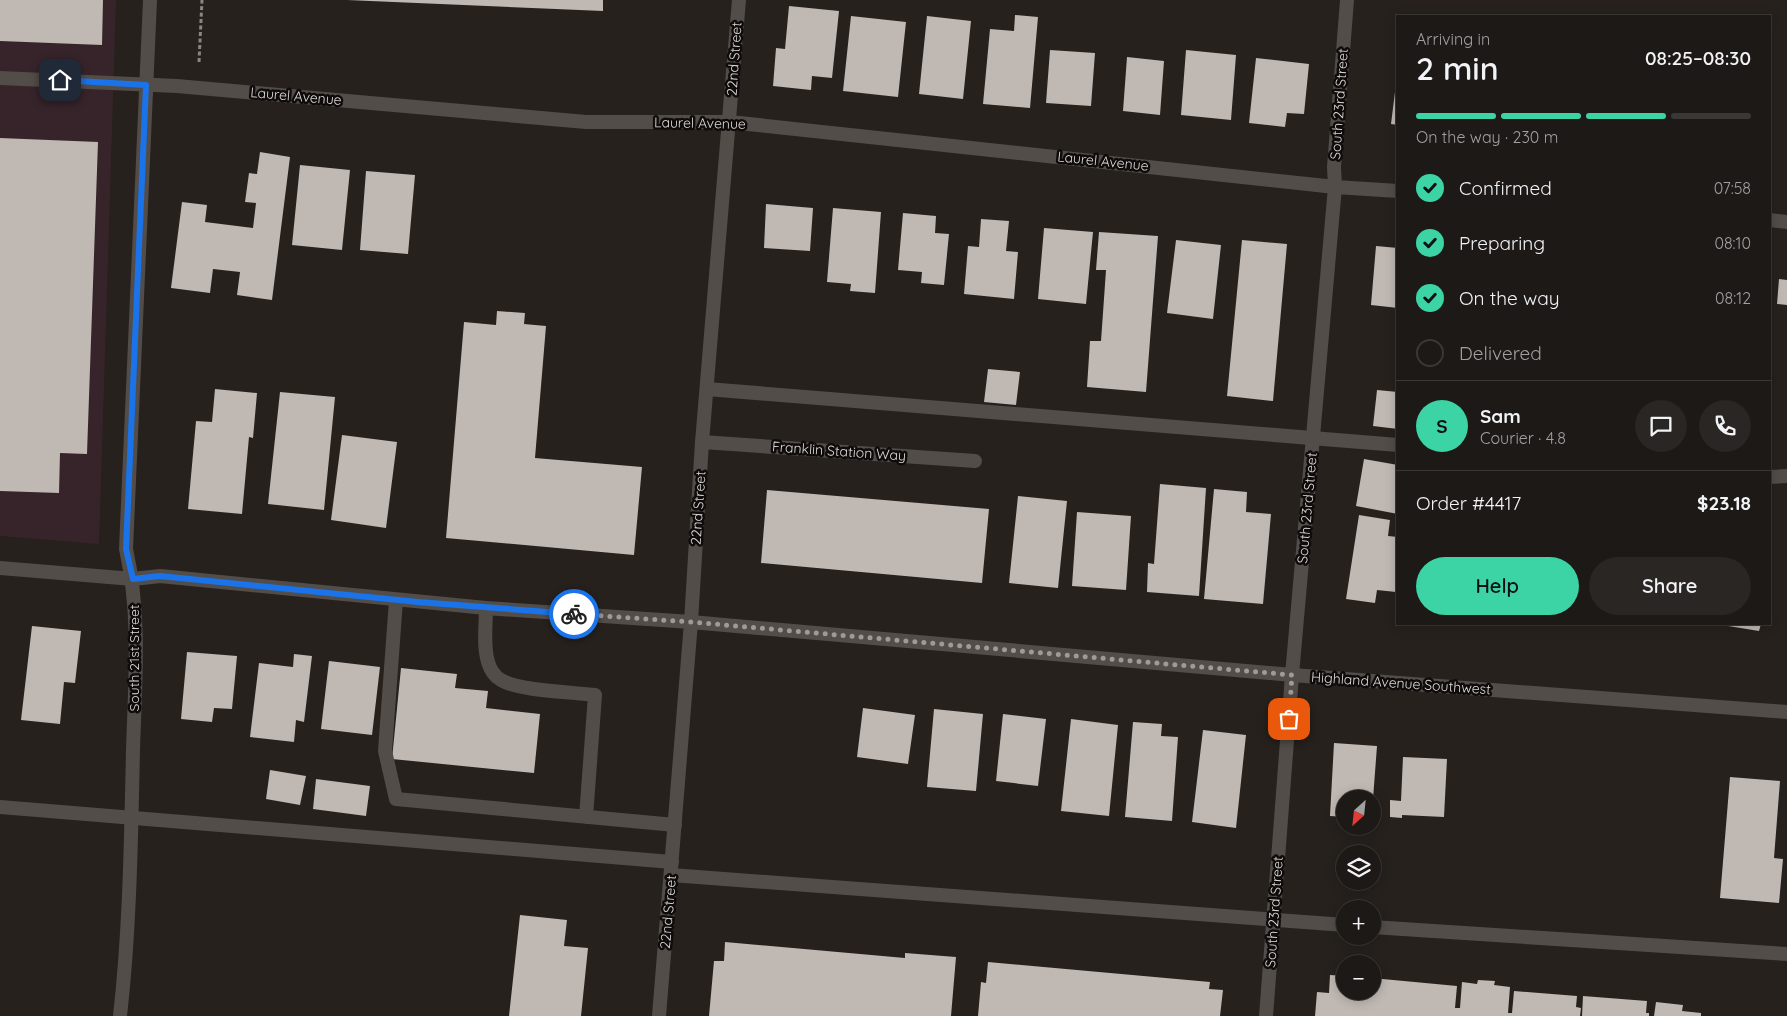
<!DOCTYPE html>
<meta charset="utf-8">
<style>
:root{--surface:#1c1916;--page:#292623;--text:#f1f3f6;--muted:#a0a0a1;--line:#3a3835;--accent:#3cd4a4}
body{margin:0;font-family:Quicksand,sans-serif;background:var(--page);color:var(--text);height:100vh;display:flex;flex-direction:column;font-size:19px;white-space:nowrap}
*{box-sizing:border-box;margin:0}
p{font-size:16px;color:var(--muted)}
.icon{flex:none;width:28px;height:28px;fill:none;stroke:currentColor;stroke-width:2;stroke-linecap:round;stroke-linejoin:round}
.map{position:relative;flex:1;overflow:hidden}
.sheet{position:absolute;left:1396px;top:15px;width:375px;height:610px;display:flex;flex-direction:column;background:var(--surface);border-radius:0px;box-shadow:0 2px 12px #0003,0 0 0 1px var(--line)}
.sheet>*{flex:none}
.needle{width:32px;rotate:207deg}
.buttons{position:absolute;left:1336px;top:790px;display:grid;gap:10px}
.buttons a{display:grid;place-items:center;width:45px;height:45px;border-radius:50%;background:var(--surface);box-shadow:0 2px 12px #0003,0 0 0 1px var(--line);font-size:25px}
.pin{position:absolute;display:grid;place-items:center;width:42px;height:42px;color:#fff;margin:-21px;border-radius:10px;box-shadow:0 2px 8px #0006}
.courier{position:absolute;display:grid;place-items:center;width:50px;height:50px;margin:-25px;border:4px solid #1a73e8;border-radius:50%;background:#fff;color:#222;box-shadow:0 1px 6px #0007}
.headline em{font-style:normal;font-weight:600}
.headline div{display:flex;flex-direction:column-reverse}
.headline{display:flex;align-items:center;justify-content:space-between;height:85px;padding:0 20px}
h1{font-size:32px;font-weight:600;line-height:38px}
.bar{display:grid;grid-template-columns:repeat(4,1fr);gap:8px 5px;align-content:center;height:60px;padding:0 20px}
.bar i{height:6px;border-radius:4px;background:var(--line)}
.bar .current{background:var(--accent)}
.bar p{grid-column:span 4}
.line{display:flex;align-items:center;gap:12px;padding:0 20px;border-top:1px solid var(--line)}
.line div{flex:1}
.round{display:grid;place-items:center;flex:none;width:52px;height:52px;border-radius:26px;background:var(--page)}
ol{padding:0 20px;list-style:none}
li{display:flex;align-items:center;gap:15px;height:55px}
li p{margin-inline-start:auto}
li .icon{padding:5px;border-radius:50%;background:var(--accent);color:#111;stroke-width:4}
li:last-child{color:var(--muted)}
li i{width:28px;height:28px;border:2px solid var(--line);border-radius:50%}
.primary-button{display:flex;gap:10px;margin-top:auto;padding:10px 20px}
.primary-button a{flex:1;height:58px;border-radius:30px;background:var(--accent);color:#111;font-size:20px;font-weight:600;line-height:58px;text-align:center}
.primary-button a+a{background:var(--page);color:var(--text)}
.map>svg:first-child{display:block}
.medical{fill:#36242a}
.building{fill:#bfb8b3}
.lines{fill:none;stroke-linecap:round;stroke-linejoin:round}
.path{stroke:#898582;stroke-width:3;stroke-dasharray:4 2.5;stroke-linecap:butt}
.service{stroke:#534d49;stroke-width:14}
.minor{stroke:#534d49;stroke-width:14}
.tertiary{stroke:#534d49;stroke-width:14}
.done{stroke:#9e9a97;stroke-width:5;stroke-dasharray:0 9}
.route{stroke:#1a73e8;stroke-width:6}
.labels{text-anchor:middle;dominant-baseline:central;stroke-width:5;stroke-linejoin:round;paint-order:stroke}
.street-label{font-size:14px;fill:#dedbd8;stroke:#0e0b0a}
</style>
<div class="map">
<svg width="1787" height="1016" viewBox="0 0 1787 1016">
<rect width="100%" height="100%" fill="#26211d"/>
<!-- medical -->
<path class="medical" d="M0,0H116L99,544L0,536Z"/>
<!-- building -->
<path class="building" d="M0,0H103L102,45L0,41Z
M347,0H603V11Z
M789,6L839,11L832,78L812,76L811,90L773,86L776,48L785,49Z
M1015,15L1038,17L1030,108L983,104L990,29L1014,31Z
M851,16L906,22L898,97L843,91Z
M927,16L971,21L963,99L919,94Z
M1050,50L1095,53L1091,106L1046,103Z
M1186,50L1236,55L1231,120L1181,115Z
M1127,57L1164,61L1160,115L1123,111Z
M1256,58L1309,64L1304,114L1287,113L1285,127L1249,123Z
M1396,84L1398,85V125L1391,124Z
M0,138L98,142L87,454L60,453L59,493L0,491Z
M260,152L290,157L272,300L237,295L240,272L213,269L210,293L171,288L182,202L207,205L205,222L253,228L256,203L245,202L249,173L257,174Z
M300,165L350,170L342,250L292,245Z
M366,171L415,175L408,254L360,250Z
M766,204L813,208L810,251L764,248Z
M833,208L881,212L875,293L850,291L851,284L827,282Z
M903,213L936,216L935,233L949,234L944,285L921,283L922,272L898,270Z
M981,219L1009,221L1006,251L1018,252L1014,299L964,294L968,246L979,247Z
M1044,228L1093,232L1086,304L1038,299Z
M1099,232L1158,236L1146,392L1087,387L1090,341H1101L1106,270H1096Z
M1176,240L1221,245L1213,319L1167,313Z
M1242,240L1287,244L1273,401L1227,396Z
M1376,246L1398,248V308L1371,305Z
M1779,279L1787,280V305L1777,304Z
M497,311L525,313L524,324L546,326L535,458L642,467L634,555L446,538L464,322L496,325Z
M988,369L1020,372L1016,405L984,402Z
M215,389L257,393L253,438L249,437L242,514L188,509L196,421L212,422Z
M1377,390L1398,392V429L1373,426Z
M280,392L335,397L324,510L268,504Z
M342,435L397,442L386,528L331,520Z
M1364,459L1398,465V514L1356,506Z
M1160,484L1206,488L1199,596L1147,592L1148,563L1154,564Z
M1214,489L1247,492L1246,512L1271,514L1263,604L1204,599Z
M767,490L989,509L982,583L761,563Z
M1018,496L1067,501L1058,588L1009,583Z
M1077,512L1131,516L1126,590L1072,586Z
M1359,515L1390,520L1388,536L1398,537L1396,592L1377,590L1375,603L1346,599Z
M1716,624H1761L1759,631Z
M32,626L81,631L75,683L64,682L60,724L21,720Z
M187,652L237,656L232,709L214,708L212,722L181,719Z
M294,654L312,656L304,722L296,720L294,742L250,737L259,663L293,667Z
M329,661L380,667L372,735L321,729Z
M401,668L457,674L455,688L488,691L486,708L540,714L534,773L392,759Z
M863,708L915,715L908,764L857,757Z
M934,709L983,714L976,791L927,787Z
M1003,714L1046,719L1038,786L996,781Z
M1071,719L1118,725L1109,816L1061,811Z
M1133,722L1162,724L1161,736L1178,737L1172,821L1125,817Z
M1203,730L1246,735L1236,828L1192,822Z
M1334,743L1377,746L1373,799H1345V817L1330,816Z
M1403,757L1447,759L1444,817L1402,815V818L1390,817V800L1401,801Z
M270,770L306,776L300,805L266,799Z
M1730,777L1780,781L1774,858L1783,859L1779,903L1720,898Z
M316,779L370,786L366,816L313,809Z
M520,915L567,920L564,946L588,948L581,1016H509Z
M725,942L905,958V953L956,957L951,1016H709L714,961H724Z
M988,962L1210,982L1209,989L1223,990L1220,1016H978L981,982L986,983Z
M1330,975L1345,976V991H1372V978L1457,986L1455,1008H1460L1462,982L1477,984L1478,980L1495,981L1494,985L1510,987L1508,1013H1512L1514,991L1577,996L1576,1007L1581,1008L1580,1016H1315L1317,992L1329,993Z
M1583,996L1647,1001L1646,1013H1649V1016H1582Z
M1656,1002L1683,1005L1682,1011L1701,1013V1016H1654Z"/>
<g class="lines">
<!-- path -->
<path class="path" d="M199,62L202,0"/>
<!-- service -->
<path class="service" d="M707,389L1398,445
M1770,477L1787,476
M396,600L385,751L396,799L675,825
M486,608C486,625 483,645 488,662C490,669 494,676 501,680C519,691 572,692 595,695L586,817
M0,807L672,862
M671,875L1345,925
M1372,927L1787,954"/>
<!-- minor -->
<path class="minor" d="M1335,187L1398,191
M1770,220L1787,222
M702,442L975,461
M1266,1016L1292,675L1335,187L1334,167L1347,0"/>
<!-- tertiary -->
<path class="tertiary" d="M0,78L177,86L586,122H730L1335,187
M0,568L133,579L160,576L486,608L691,622L1292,675L1787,712
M120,1016C130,928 131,838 133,750C135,683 141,616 126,549L150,0
M659,1016L691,622L702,442L739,0"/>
</g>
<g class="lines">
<!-- done -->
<path class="done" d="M574,614L691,622L1292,675L1289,719"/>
<!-- route -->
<path class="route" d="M60,80L146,85L126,549L133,579L160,576L418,602L574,614"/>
</g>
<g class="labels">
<!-- street labels -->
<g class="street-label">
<text transform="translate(734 59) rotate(-86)">22nd Street</text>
<text transform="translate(296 96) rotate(5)">Laurel Avenue</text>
<text transform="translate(1339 104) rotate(-86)">South 23rd Street</text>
<text transform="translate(700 123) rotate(1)">Laurel Avenue</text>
<text transform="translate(1103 161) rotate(6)">Laurel Avenue</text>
<text transform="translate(839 451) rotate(4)">Franklin Station Way</text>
<text transform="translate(698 508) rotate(-86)">22nd Street</text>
<text transform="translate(1307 508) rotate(-85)">South 23rd Street</text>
<text transform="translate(134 658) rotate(-90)">South 21st Street</text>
<text transform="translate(1401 683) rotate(4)">Highland Avenue Southwest</text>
<text transform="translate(668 912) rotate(-85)">22nd Street</text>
<text transform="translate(1274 912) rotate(-86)">South 23rd Street</text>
</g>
</g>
</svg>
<div class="buttons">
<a><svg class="needle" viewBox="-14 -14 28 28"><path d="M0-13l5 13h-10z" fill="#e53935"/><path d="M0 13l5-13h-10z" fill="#a0a0a1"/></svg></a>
<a><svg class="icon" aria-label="layers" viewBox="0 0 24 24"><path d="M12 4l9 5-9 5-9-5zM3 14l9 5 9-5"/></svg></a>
<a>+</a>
<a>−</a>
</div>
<div class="pin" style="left:1289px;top:719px;background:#ea580c"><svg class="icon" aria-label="bag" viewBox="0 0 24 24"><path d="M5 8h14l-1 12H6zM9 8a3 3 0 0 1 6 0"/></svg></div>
<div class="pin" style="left:60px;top:80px;background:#1f2937"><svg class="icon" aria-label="home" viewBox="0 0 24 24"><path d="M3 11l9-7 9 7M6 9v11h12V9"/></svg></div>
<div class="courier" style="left:574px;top:614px"><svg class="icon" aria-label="bike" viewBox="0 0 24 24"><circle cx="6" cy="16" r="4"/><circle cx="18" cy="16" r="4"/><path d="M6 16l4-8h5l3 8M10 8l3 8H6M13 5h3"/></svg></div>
<section class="sheet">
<div class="headline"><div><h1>2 min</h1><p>Arriving in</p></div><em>08:25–08:30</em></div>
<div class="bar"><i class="current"></i><i class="current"></i><i class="current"></i><i></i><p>On the way · 230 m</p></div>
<ol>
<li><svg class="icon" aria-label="check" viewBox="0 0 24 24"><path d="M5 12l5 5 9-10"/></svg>Confirmed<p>07:58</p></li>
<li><svg class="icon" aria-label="check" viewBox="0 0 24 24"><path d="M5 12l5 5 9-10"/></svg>Preparing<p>08:10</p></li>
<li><svg class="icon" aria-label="check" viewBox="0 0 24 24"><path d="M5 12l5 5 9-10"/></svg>On the way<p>08:12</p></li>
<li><i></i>Delivered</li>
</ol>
<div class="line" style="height:90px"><b class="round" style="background:var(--accent);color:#111">S</b><div><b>Sam</b><p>Courier · 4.8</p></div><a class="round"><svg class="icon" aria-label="chat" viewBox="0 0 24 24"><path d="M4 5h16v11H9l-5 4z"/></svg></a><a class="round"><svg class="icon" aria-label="phone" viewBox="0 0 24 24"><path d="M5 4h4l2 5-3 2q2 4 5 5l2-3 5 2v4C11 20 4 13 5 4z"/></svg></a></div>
<div class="line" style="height:65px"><div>Order #4417</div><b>$23.18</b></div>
<div class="primary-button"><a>Help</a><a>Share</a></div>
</section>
</div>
